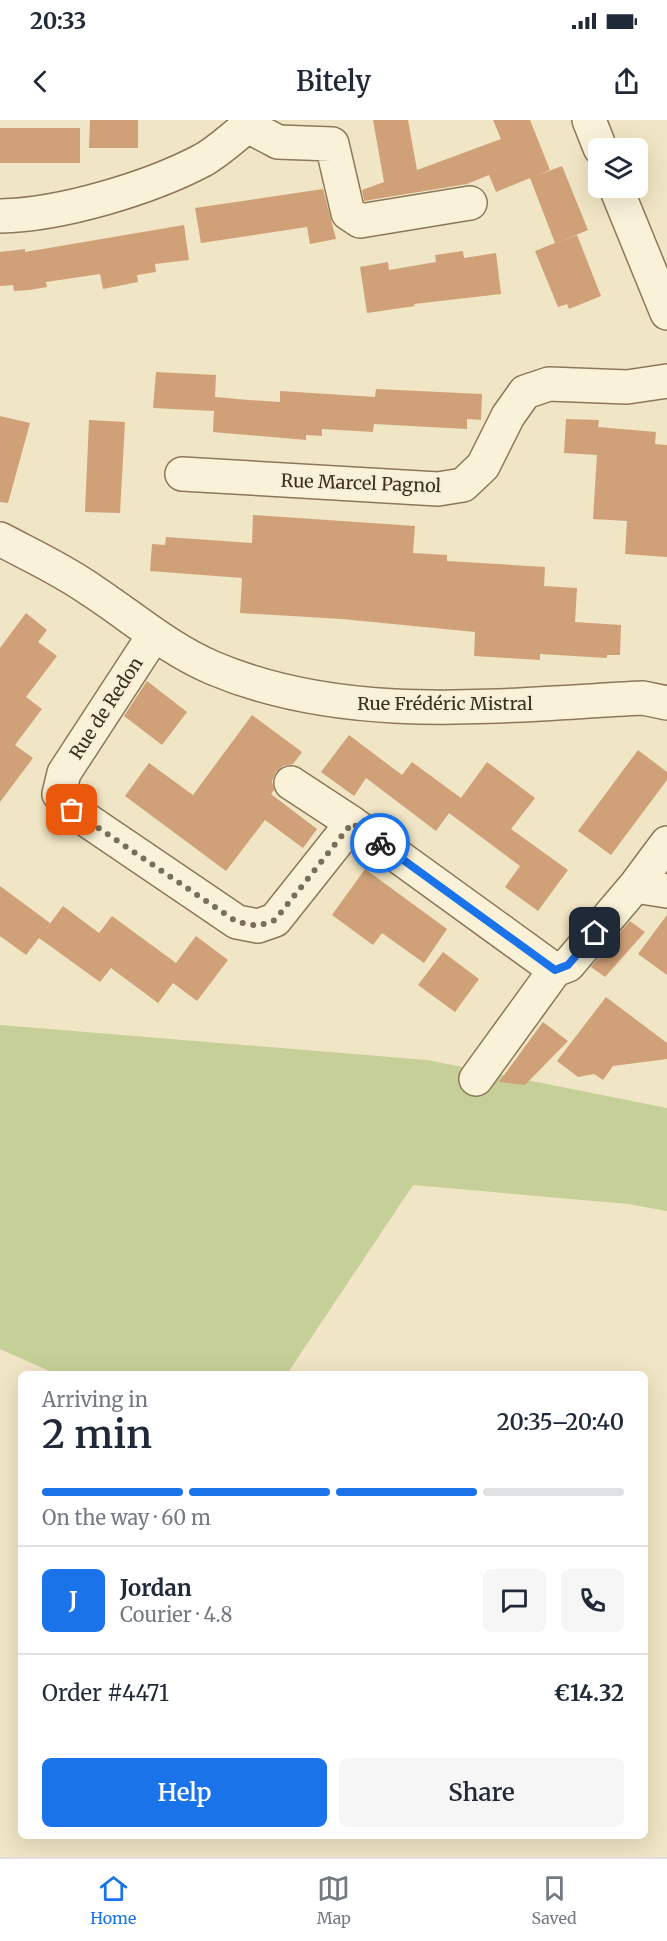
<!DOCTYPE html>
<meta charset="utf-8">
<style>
:root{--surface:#fff;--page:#f6f6f7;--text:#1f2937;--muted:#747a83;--line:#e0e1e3;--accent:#1a73e8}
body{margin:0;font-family:Merriweather,serif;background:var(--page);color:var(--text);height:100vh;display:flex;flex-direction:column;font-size:22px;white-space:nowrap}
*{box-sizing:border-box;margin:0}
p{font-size:20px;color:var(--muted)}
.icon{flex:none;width:33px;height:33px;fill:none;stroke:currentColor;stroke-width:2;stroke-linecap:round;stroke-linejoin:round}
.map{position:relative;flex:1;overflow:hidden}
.panel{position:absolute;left:18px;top:1251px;width:630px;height:468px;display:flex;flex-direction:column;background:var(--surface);border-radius:9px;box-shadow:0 6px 24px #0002}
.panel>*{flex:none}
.buttons{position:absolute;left:588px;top:18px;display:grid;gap:12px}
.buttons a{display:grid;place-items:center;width:60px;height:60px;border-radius:9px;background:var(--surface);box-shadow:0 6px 24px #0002;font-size:30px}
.pin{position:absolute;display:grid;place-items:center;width:51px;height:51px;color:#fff;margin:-26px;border-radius:12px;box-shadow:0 3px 9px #0006}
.courier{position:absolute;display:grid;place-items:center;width:60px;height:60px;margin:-30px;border:4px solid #1a73e8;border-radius:50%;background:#fff;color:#222;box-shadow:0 2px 8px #0007}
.overview em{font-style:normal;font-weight:600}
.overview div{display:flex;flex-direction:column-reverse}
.overview{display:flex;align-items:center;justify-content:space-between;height:102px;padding:0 24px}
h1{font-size:39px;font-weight:600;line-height:45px}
.bar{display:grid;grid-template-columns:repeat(4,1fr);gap:9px 6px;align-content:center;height:72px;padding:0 24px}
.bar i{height:8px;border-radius:4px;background:var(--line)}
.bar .active{background:var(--accent)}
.bar p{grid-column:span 4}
.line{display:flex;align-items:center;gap:15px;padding:0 24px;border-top:2px solid var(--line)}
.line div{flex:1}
.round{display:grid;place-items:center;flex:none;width:63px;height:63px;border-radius:9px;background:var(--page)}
.cta{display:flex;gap:12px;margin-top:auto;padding:12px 24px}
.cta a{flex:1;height:69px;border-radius:9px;background:var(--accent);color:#fff;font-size:24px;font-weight:600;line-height:69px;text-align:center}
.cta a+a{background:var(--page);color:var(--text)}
.status{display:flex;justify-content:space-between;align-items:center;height:42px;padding:0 30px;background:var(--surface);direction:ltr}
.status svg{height:16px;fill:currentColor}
header{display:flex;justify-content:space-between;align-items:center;height:78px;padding:0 24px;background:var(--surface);font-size:27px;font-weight:600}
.tab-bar{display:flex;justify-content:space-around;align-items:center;height:84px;border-top:2px solid var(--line);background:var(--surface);font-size:16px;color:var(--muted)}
.tab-bar a{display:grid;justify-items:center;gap:3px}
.tab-bar .active{color:var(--accent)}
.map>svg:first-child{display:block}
.green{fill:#c6cf97}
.building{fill:#d0a178}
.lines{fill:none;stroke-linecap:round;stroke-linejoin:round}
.minor-casing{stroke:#8c7759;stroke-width:36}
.minor{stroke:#faf2d8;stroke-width:33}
.done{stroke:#7a6e58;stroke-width:6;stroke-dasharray:0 10.8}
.route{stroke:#1a73e8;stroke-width:8}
.labels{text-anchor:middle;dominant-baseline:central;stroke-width:4.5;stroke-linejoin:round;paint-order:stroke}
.street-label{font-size:18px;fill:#3b2e1e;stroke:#f7efd4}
</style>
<div class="status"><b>20:33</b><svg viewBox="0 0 49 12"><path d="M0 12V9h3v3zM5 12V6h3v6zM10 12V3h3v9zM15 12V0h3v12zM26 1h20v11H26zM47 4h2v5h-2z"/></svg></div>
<header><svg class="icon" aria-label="back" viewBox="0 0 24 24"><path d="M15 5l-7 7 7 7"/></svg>Bitely<svg class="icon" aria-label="share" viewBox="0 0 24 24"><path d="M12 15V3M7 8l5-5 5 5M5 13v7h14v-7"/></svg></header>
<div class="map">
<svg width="667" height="1737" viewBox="0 0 667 1737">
<rect width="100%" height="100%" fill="#f0e5c4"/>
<!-- green -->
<path class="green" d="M0,905L427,940L667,988V1091L628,1084L413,1065L287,1254H56L0,1229Z"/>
<!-- building -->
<path class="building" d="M90,0H138V28H89Z
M373,0H408L417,50L501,19L493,0H530L550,50L496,72L489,55L467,64L364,81L362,70L384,62Z
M0,8H80V43H0Z
M562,46L588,110L556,123L577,115L601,176L569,189L567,184L558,187L535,131L555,123L530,58Z
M323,69L336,119L310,124L307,107L201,123L195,88Z
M184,105L189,140L155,144L156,152L137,155L138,162L103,169L100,154L46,162L47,167L29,170L14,171L13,165L0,166V132L25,129V132Z
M463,131L464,138L496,133L501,174L414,184L415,186L367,193L360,147L388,142L389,150L436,142L435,135Z
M156,252L216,255L215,277L249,280L280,282V271L375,277L376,269L482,274L481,300L467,299V309L374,304L373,312L322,309V316L306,315V320L213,312L214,291L153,288Z
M0,296L30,303L8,383L0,382Z
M566,299L599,300L598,307L656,312L655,324L667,325V437L625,434L627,401L593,399L597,335L564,333Z
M89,300L125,302L120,393L85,392Z
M253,395L415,406L413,433L447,435V441L545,447L544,466L577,468L575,502L621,505L620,535H607V538L540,534V540L474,536L475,512L342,499L240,493L242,458L150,451L152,424L165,425L166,417L252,423Z
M26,493L47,510L38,522L57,536L26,577L42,589L15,625L33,638L0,682V528Z
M147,561L187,592L162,625L124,596Z
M252,595L302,632L293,644L283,646L276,652L272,661L274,670L271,674L317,709L303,728L265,700L226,751L125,676L149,643L193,675Z
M349,615L402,655L412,642L461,678L487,642L535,678L511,709L568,750L538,791L505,767L520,746L449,693L436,711L366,658L354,676L321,652Z
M638,630L667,652V660L611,735L578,711Z
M365,749L447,809L424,843L382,813L373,825L332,795Z
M0,766L50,803L43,813L63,786L99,813L112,796L176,843L196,816L228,840L197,881L173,863L158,883L111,848L100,862L39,818L26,835L0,816Z
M667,795V855L638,834Z
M630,801L645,812L605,857L591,847Z
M443,832L479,859L455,892L418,865Z
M606,877L667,923V939L613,946L603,960L594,954L578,957L557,941Z
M543,902L568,921L525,965L499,962Z"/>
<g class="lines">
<!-- minor casing -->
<g class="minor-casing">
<path id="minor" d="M589,0L600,28
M248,6L278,22L332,24L348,93L360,101L470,83
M616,68L667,193
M0,96C61,95 150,68 203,40C219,31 233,17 248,6L250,0
M182,354L438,369L463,365L483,346L508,296L525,272L549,264L627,267L667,261
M0,419C30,435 63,450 91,470C131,496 168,529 213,548C348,605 500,585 643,578L667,583
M154,515L64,653L59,674L72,690L237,802L258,806L275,800L352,703L555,850L476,959
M291,663L352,703
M635,766L667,771
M555,850L568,845L635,766L667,723"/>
</g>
<!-- minor -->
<use href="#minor" class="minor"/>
</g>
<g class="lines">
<!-- done -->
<path class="done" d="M72,690L237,802L258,806L275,800L352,703L380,723"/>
<!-- route -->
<path class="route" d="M380,723L555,850L568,845L595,813"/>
</g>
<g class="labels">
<!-- street labels -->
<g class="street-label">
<text transform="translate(361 363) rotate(2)">Rue Marcel Pagnol</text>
<text x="445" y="583">Rue Frédéric Mistral</text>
<text transform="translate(106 588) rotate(-57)">Rue de Redon</text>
</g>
</g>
</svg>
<div class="buttons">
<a><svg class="icon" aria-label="layers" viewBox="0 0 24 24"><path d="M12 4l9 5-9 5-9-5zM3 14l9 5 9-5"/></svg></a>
</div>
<div class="pin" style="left:72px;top:690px;background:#ea580c"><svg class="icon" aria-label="bag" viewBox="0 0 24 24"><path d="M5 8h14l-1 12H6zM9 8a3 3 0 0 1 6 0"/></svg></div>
<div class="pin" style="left:595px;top:813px;background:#1f2937"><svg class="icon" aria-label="home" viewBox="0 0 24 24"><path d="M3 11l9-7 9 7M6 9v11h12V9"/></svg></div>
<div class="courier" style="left:380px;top:723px"><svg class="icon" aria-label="bike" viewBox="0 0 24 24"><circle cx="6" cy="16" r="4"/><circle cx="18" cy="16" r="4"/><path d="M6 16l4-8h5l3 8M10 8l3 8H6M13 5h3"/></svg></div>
<section class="panel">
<div class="overview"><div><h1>2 min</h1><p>Arriving in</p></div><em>20:35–20:40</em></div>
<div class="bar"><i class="active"></i><i class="active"></i><i class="active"></i><i></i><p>On the way · 60 m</p></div>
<div class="line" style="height:108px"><b class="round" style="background:var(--accent);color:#fff">J</b><div><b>Jordan</b><p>Courier · 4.8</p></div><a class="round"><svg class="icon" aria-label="chat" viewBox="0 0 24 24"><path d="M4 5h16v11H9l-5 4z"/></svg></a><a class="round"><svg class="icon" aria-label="phone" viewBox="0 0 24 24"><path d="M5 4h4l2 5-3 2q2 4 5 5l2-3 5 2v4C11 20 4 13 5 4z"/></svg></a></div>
<div class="line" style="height:78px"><div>Order #4471</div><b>€14.32</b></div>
<div class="cta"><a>Help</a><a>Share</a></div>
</section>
</div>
<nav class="tab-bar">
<a class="active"><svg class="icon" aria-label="home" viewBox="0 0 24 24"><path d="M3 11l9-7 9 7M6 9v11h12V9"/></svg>Home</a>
<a><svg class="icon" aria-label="map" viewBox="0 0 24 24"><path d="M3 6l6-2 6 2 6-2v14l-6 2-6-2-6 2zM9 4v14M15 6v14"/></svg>Map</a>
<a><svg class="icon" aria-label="saved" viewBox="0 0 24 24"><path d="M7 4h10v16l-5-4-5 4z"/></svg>Saved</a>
</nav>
